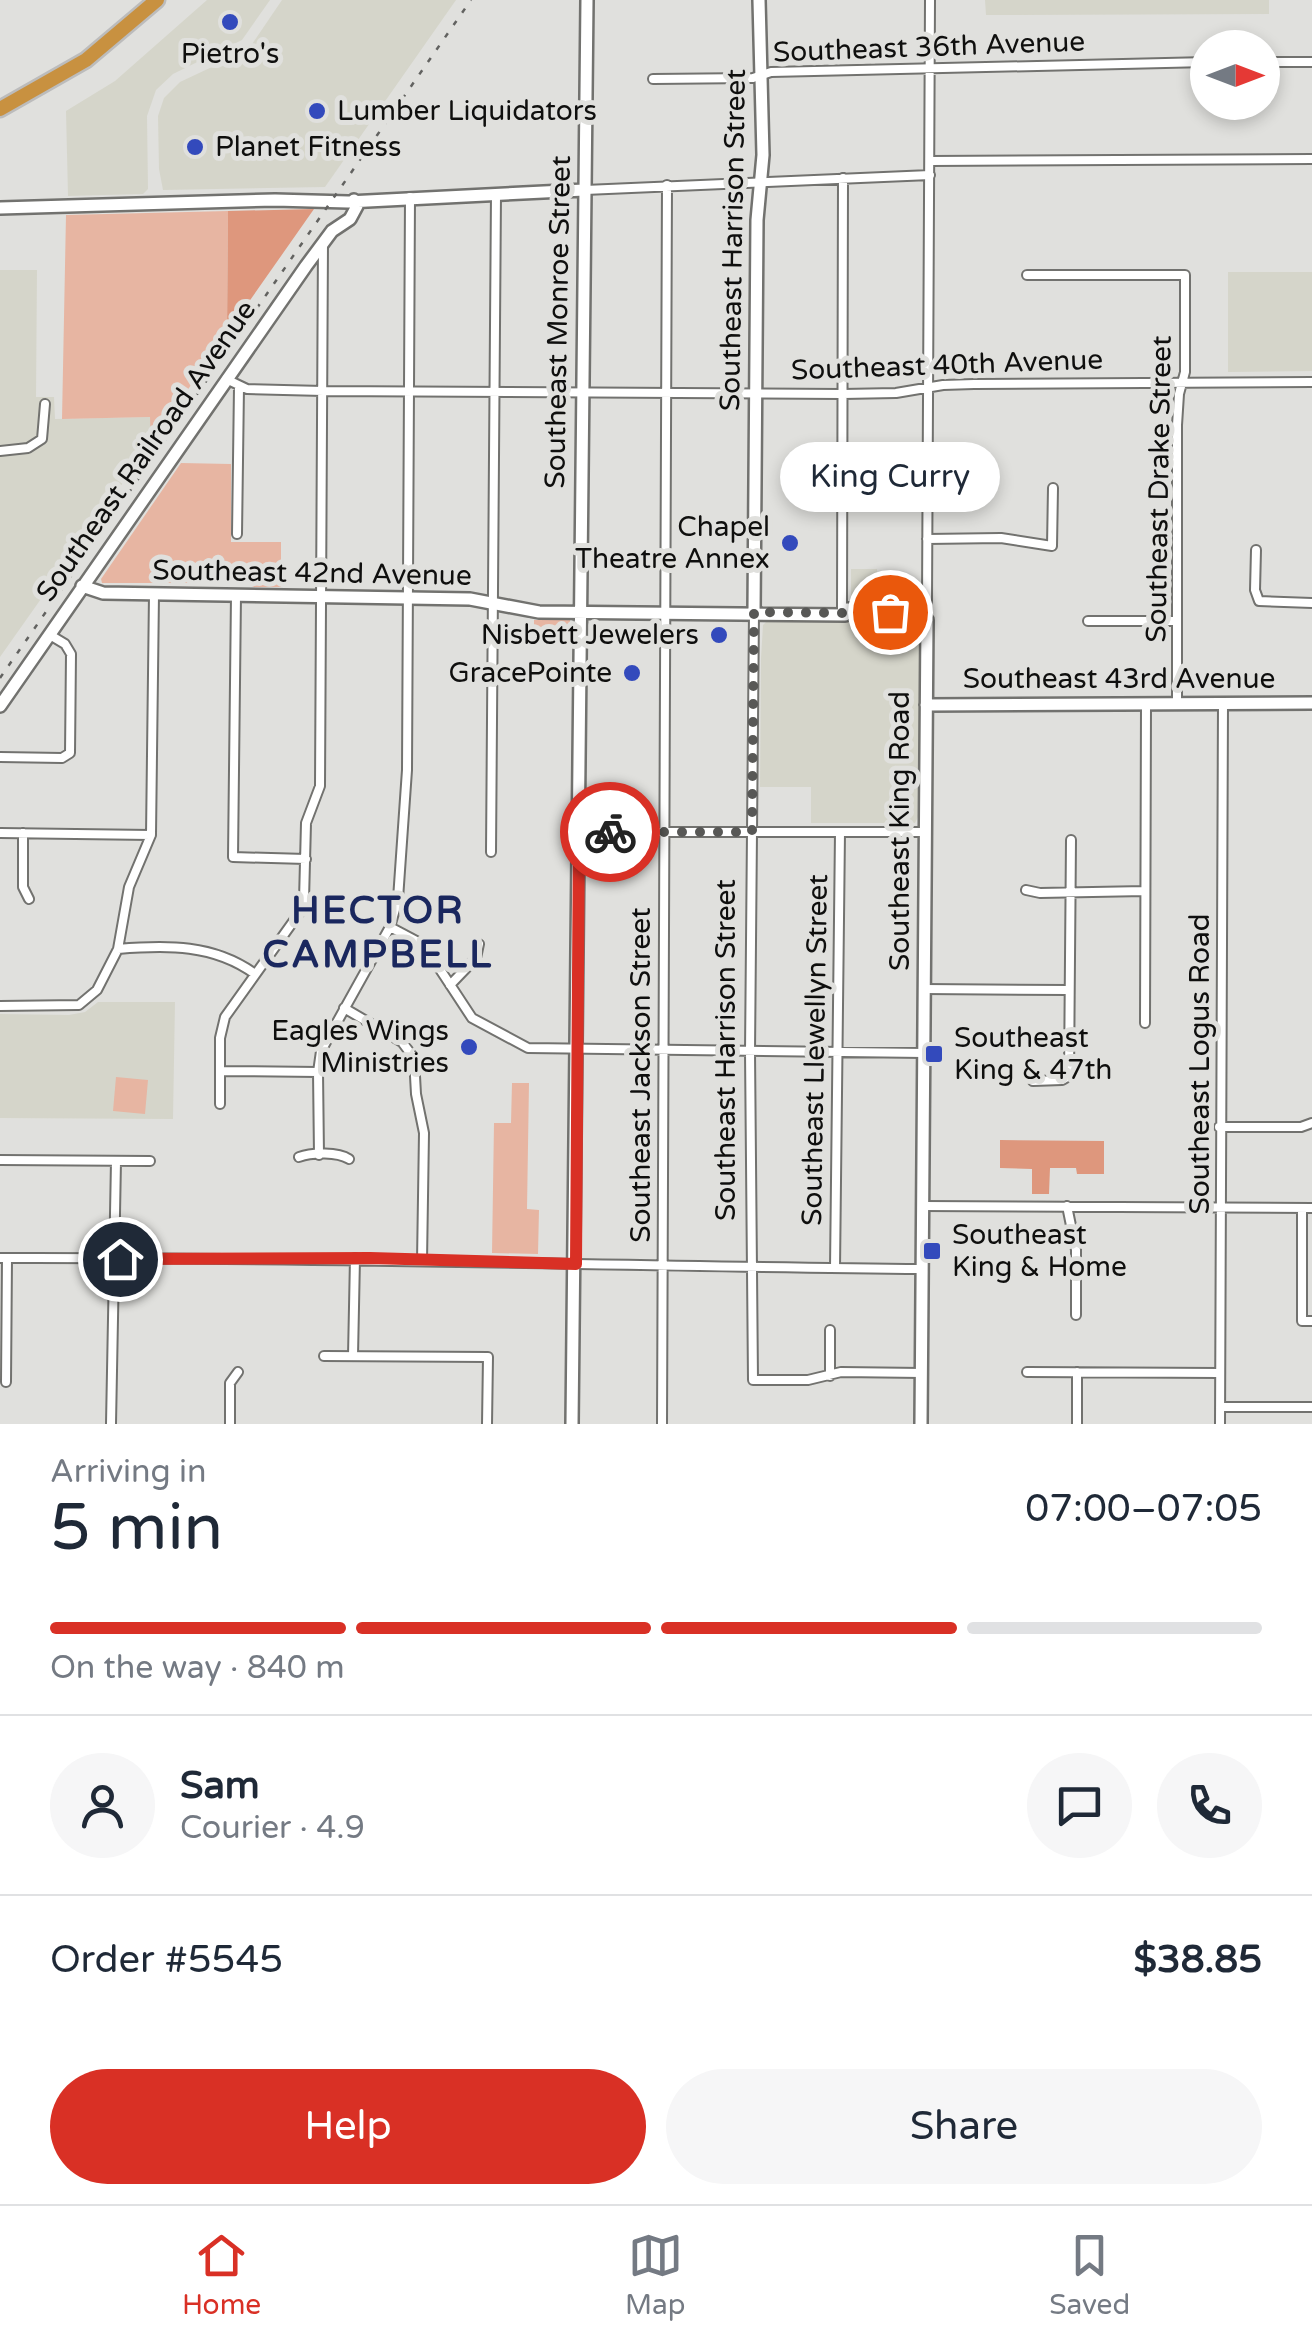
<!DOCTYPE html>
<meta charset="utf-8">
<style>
:root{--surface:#fff;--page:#f6f6f7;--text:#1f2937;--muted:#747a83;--line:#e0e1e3;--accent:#d93025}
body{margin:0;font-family:"Varela Round",sans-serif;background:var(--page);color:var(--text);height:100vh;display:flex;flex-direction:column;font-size:38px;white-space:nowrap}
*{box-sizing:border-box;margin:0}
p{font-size:32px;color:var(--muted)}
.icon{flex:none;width:55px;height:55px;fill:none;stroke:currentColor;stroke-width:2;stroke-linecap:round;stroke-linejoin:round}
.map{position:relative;height:1424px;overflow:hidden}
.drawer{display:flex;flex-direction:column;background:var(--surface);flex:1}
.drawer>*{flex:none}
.needle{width:65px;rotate:90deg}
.fabs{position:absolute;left:1190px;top:30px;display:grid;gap:20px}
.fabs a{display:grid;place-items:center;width:90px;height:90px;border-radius:50%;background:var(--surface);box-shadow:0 5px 15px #0003;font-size:50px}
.pin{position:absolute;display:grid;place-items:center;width:85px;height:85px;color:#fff;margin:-42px;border:5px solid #fff;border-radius:50%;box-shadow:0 2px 10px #0007}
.courier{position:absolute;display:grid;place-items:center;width:100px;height:100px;margin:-50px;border:8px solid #d93025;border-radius:50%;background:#fff;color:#222;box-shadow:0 2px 12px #0007}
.bubble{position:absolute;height:70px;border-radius:35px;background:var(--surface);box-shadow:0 5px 15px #0003;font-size:32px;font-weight:600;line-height:70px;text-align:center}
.headline em{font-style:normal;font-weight:600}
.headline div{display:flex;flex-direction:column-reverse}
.headline{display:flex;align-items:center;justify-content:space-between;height:170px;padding:0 50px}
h1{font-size:65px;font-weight:600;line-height:75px}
.bar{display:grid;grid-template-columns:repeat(4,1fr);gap:15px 10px;align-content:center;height:120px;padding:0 50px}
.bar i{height:12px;border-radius:8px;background:var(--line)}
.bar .active{background:var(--accent)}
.bar p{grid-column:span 4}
.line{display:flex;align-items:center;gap:25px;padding:0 50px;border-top:2px solid var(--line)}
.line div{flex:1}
.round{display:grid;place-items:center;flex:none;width:105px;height:105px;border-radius:52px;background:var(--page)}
.action{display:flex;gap:20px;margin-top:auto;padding:20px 50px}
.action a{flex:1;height:115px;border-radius:60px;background:var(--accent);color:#fff;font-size:40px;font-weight:600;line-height:115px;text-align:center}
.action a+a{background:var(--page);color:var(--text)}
.dock{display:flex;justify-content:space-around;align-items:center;height:140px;border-top:2px solid var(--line);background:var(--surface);font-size:28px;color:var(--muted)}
.dock a{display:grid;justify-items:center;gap:5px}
.dock .active{color:var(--accent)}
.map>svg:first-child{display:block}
.built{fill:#d5d5ca}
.green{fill:#e7b5a2}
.forest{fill:#de977d}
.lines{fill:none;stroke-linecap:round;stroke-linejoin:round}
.street-casing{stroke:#72726f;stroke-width:12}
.secondary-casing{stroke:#72726f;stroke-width:16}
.highway-casing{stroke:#bcbcbc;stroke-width:19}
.street{stroke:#fff;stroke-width:8}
.secondary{stroke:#fff;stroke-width:11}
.highway{stroke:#c89140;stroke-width:14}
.rail{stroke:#626260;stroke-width:2.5;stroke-dasharray:5 10;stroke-linecap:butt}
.done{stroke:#585856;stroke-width:10;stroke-dasharray:0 18}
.route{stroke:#d93025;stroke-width:12}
.poi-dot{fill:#334abc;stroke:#e0e0dd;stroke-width:4}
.labels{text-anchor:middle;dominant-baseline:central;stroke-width:10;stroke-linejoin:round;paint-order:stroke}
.street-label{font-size:28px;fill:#0f0f0e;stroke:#e0e0dd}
.poi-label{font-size:28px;fill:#0f0f0e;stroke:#e0e0dd;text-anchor:start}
.district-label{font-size:38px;font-weight:bold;letter-spacing:2.5px;fill:#1a275e;stroke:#e0e0dd}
</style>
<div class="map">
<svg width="1312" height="1424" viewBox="0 0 1312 1424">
<rect width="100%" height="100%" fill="#e0e0dd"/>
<!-- built -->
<path class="built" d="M207,0H270L242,40L173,74L156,90L147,116L148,189L143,194L68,196L66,111L115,81Z
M282,0H456L325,187L163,190L159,169L158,116L164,98L180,82L248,50Z
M985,0H1269V14L986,15Z
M0,270H37L36,397H54L55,419L151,417V443L0,657Z
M1228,272H1312V371L1228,372Z
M851,569H877V602H851Z
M769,619L906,620L916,626L920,634L918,817L915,823H811V787H760L761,658L763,625Z
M98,1002H175L173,1119L0,1118V1014L69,1015L85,1012Z"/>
<!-- green -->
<path class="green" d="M228,211L227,333L151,443L150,417L62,419L66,215Z
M181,463L231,464V542H281V587H254L246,583H102L101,579Z
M534,620H570V645L534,644Z
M116,1077L148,1080L145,1114L113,1111Z
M512,1083H529L527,1209L539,1210L538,1254L492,1253L494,1123H511Z"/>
<!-- forest -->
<path class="forest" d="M314,209L227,333L228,211Z
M1000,1140L1104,1141V1174H1077L1076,1168H1050L1049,1194H1032V1169L1000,1168Z"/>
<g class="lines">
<!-- street casing -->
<g class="street-casing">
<path id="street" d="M1262,62H1312
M653,79L753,78L771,72L1208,62
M930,161L1312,159
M585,190L930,175
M1027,275H1185V372L1179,394L1177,425V705
M226,379L247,389L323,391L843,394L896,393L943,385L974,384L1312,382
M0,451L28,448L42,439L45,404
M237,534L239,387
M927,539L1001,538L1052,546L1053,488
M1256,550L1255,590L1259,601L1312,603
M236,595L233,857L306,859
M754,612L750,1052L753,1380H808L841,1372L922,1373
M842,613L843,178
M923,613L927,601L930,0
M1088,621H1177
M0,757L62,758L70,753L71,654L65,644L50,635
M579,832H926
M0,833L151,835
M23,833V887L29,899
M491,852L496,194
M1026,890L1040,893L1145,891
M390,927L424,945L472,1018L528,1048L924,1053
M118,949C167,945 214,944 255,974
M450,985L476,958L479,944
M924,989L1069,990
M0,1006L79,1005L97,990L118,949L129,887L151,835L154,594
M344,1008L402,1042L414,1058L416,1094L424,1133L422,1261
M1145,1023L1146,705
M220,1071L318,1072
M1033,1081L1062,1080L1069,1076L1071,840
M220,1104V1038L225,1017L300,912L304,900L306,823L320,786L323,242
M1219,1127H1301L1312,1123
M319,1155L318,1072L321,1051L390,927L398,899L407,770L410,197
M299,1157C312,1152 338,1152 349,1159
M0,1160L150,1161
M923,1206L1312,1208
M1067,1206L1076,1250V1315
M1302,1208V1321H1312
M0,1258C308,1257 615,1266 923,1269
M835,1268L840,832
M830,1330V1376
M324,1356L488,1357L487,1424
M353,1356L355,1258
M1027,1372L1220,1373
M6,1382L7,1258
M1220,1407H1312
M111,1424L116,1161
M230,1424V1383L238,1372
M662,1424L667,185
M1077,1424V1372
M1220,1424L1223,704"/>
</g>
<!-- secondary casing -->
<g class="secondary-casing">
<path id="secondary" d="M0,208L275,200L348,202L584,190
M82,586L103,593L470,599L539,612L845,615
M754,612L757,220L763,155L759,0
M842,613L847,609L864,612H919L927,620L921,1424
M926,705L1312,703
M0,706L306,266L332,231L350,219L357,206L354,200
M572,1424L587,0"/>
</g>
<!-- highway casing -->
<g class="highway-casing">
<path id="highway" d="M0,109L86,60L157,0"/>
</g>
<!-- street -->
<use href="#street" class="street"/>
<!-- secondary -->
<use href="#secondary" class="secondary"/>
<!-- highway -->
<use href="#highway" class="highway"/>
<!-- rail -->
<path class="rail" d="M0,678L471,0"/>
</g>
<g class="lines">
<!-- done -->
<path class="done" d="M610,832H752L754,612L842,613L848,608L864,612H890"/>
<!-- route -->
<path class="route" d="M120,1259L370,1258L576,1264L579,832H610"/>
</g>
<!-- markers -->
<g class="poi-dot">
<circle cx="230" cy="22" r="10"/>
<circle cx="317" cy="111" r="10"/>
<circle cx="195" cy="147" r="10"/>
<circle cx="790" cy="543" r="10"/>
<circle cx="719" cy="635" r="10"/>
<circle cx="632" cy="673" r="10"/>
<circle cx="469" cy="1047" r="10"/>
<rect x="924" y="1044" width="20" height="20" rx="5"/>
<rect x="922" y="1241" width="20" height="20" rx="5"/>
</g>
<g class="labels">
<!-- street labels -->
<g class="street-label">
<text transform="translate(929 47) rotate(-2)">Southeast 36th Avenue</text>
<text transform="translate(733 240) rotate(-89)">Southeast Harrison Street</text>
<text transform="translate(558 322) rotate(-89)">Southeast Monroe Street</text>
<text transform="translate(947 365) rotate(-2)">Southeast 40th Avenue</text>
<text transform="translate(146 451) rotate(-55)">Southeast Railroad Avenue</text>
<text transform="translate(1159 489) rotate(-89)">Southeast Drake Street</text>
<text transform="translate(312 573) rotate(1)">Southeast 42nd Avenue</text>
<text x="1119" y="679">Southeast 43rd Avenue</text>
<text transform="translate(900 831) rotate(-90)">Southeast King Road</text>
<text transform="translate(726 1050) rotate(-90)">Southeast Harrison Street</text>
<text transform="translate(815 1050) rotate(-89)">Southeast Llewellyn Street</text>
<text transform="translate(1200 1064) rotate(-90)">Southeast Logus Road</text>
<text transform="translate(641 1075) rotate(-90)">Southeast Jackson Street</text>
</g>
<!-- poi labels -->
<g class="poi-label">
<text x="230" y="54" text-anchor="middle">Pietro's</text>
<text x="337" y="111">Lumber Liquidators</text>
<text x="215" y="147">Planet Fitness</text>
<text x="770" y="527" text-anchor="end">Chapel<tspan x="770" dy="32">Theatre Annex</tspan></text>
<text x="699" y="635" text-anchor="end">Nisbett Jewelers</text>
<text x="612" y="673" text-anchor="end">GracePointe</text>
<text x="449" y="1031" text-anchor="end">Eagles Wings<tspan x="449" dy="32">Ministries</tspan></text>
<text x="954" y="1038">Southeast<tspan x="954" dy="32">King &amp; 47th</tspan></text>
<text x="952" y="1235">Southeast<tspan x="952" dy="32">King &amp; Home</tspan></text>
</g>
<!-- district labels -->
<g class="district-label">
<text x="378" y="911">HECTOR<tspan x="378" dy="44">CAMPBELL</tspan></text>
</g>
</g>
</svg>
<div class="fabs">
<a><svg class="needle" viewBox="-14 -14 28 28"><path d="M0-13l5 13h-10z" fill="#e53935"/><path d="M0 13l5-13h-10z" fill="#747a83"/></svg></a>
</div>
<div class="pin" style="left:890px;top:612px;background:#ea580c"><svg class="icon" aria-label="bag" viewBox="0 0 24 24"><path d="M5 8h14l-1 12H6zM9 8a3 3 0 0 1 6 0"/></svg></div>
<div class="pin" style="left:120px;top:1259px;background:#1f2937"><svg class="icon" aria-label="home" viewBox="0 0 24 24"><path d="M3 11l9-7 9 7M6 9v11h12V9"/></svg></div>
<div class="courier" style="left:610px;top:832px"><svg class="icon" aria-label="bike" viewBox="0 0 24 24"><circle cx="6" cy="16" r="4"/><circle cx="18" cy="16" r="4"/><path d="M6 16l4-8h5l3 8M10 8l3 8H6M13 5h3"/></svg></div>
<div class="bubble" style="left:780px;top:442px;width:220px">King Curry</div>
</div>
<section class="drawer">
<div class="headline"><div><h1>5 min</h1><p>Arriving in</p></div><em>07:00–07:05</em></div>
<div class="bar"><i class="active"></i><i class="active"></i><i class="active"></i><i></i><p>On the way · 840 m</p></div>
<div class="line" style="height:180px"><a class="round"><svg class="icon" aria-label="person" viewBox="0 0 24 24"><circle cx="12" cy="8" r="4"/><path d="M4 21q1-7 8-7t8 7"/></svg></a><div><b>Sam</b><p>Courier · 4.9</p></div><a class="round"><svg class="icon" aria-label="chat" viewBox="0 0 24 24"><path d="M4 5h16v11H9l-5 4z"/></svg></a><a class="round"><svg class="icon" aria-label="phone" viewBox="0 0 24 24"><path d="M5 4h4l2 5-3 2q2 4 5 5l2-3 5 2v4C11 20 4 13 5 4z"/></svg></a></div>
<div class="line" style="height:130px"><div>Order #5545</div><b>$38.85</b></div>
<div class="action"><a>Help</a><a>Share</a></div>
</section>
<nav class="dock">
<a class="active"><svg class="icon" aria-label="home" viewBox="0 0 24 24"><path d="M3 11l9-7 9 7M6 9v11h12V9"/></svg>Home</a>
<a><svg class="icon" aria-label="map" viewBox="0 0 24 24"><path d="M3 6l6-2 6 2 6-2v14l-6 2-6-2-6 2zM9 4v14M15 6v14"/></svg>Map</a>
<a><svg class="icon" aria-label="saved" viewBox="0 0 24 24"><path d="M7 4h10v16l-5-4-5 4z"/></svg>Saved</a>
</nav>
